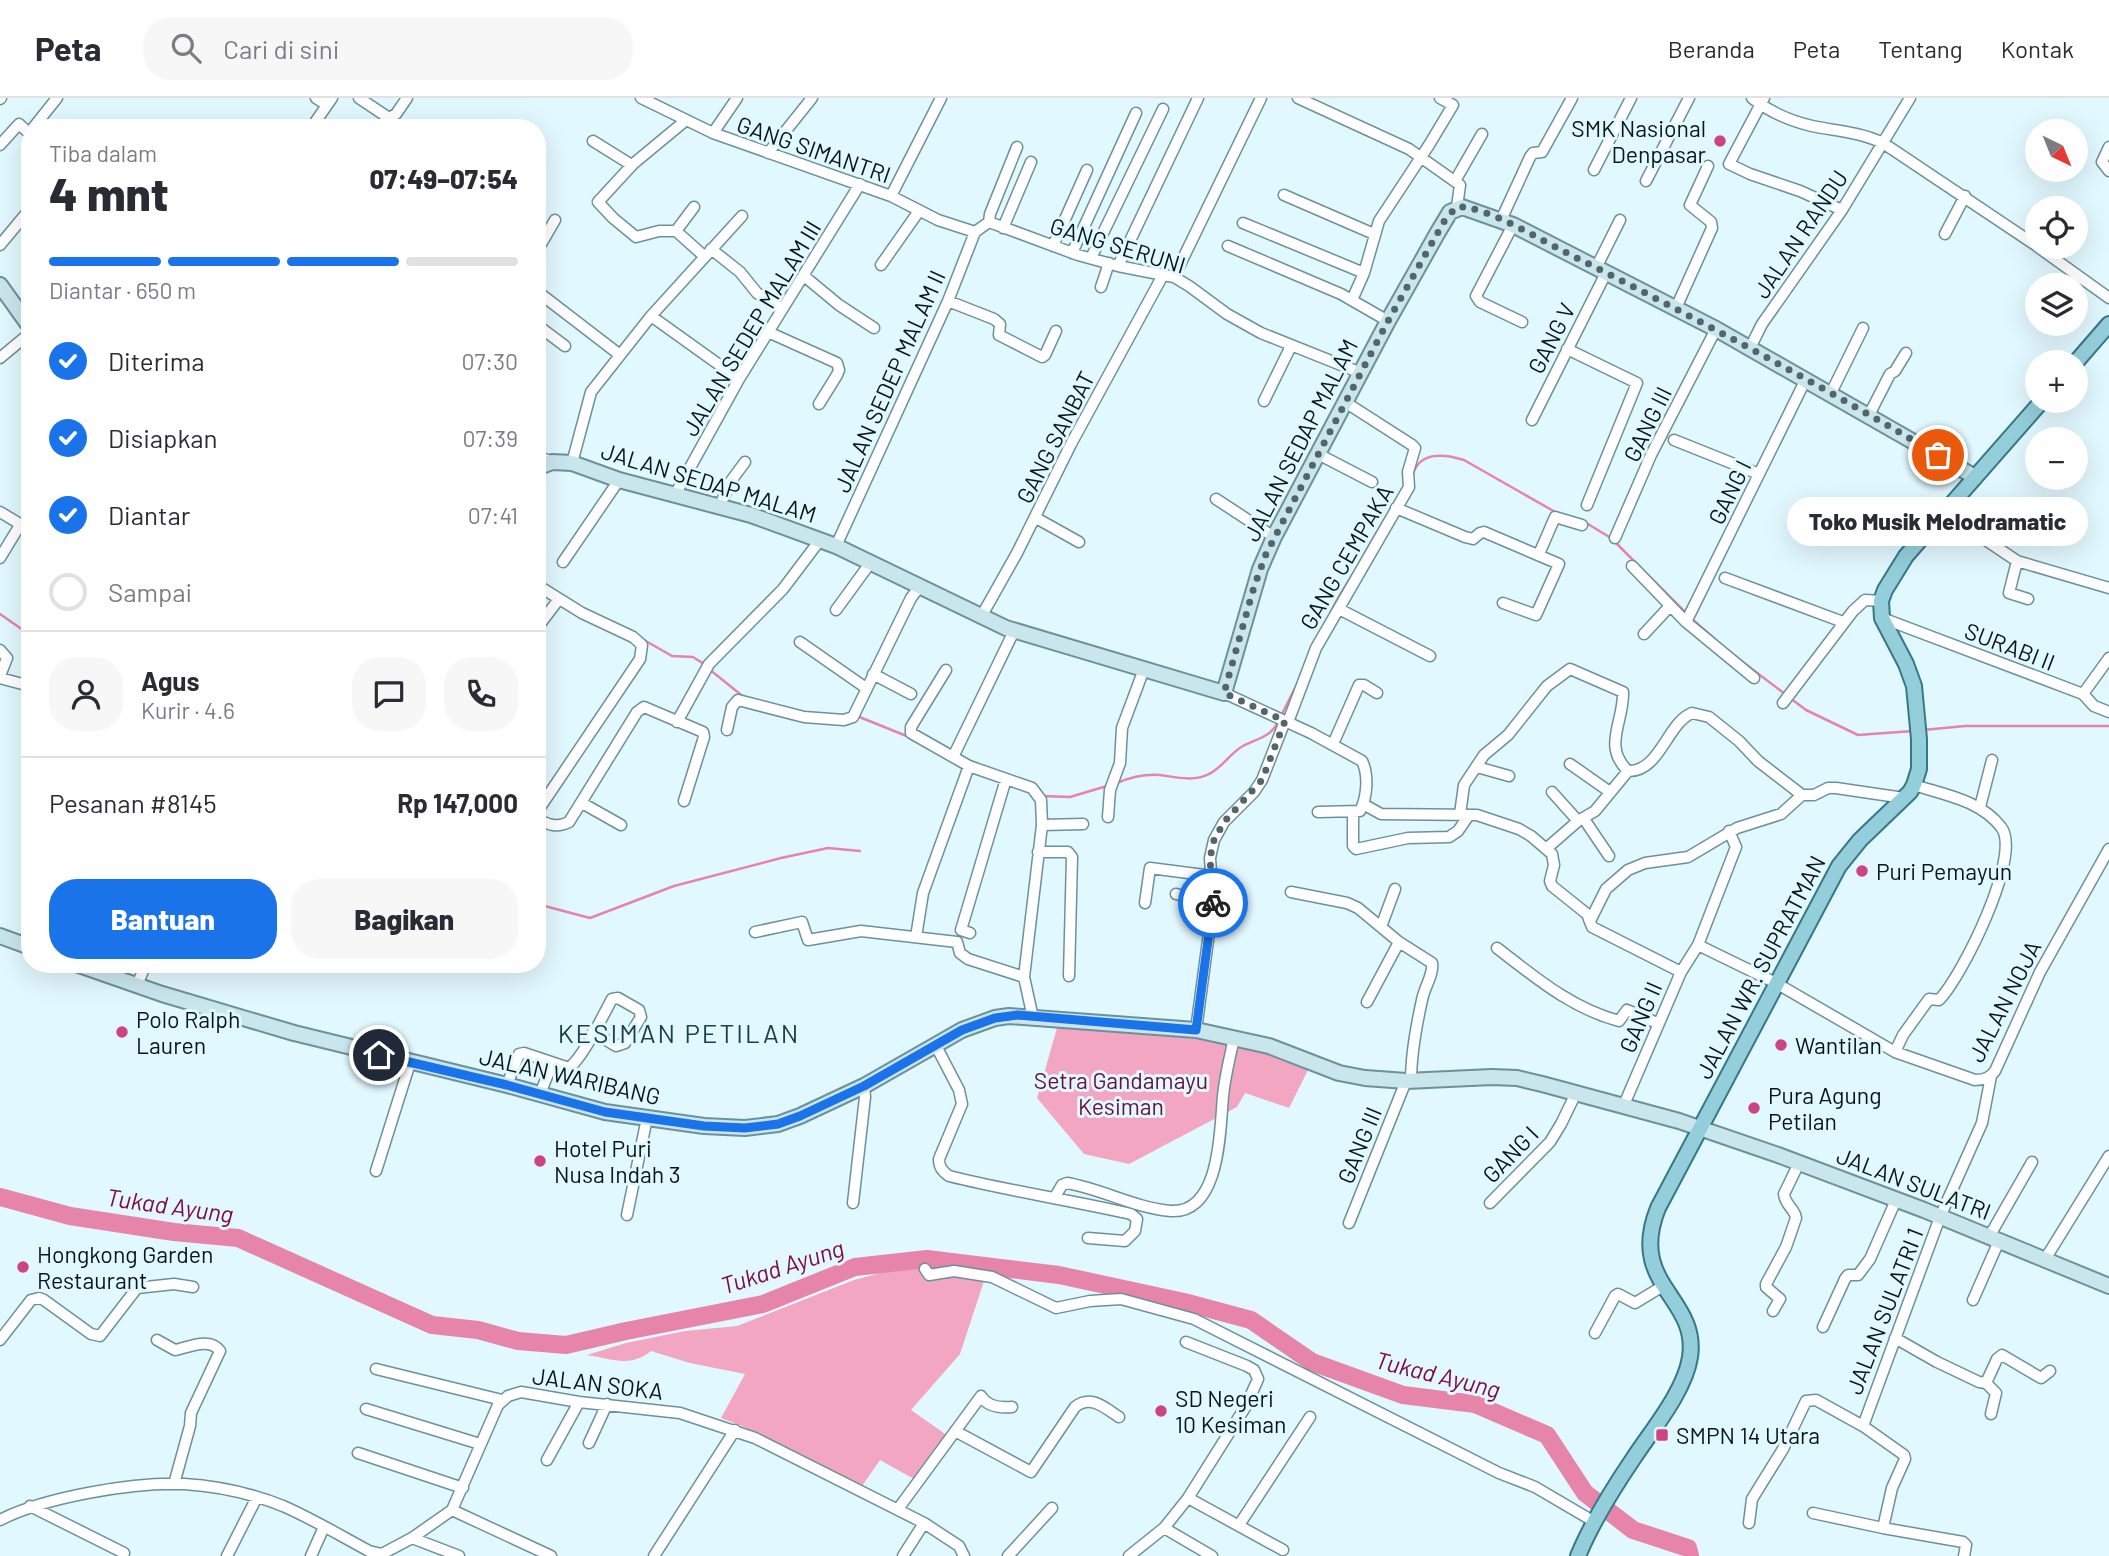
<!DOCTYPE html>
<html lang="id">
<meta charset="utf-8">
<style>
:root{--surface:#fff;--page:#f7f7f7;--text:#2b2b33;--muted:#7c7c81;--line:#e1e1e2;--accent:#1a73e8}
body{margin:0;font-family:Barlow,sans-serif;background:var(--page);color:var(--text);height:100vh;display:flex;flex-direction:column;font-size:26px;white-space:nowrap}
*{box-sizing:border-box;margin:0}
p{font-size:23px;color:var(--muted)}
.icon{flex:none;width:38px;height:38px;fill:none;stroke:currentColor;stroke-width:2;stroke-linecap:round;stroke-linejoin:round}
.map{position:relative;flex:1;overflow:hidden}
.side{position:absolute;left:21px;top:21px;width:525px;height:854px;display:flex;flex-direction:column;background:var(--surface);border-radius:28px;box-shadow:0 7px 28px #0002}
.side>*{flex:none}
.needle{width:46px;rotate:137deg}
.controls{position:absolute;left:2025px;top:21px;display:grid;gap:14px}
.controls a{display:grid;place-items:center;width:63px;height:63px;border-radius:50%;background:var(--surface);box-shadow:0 7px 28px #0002;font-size:35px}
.pin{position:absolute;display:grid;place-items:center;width:60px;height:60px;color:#fff;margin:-30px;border:4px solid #fff;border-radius:50%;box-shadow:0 2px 7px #0007}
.courier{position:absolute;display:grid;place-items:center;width:70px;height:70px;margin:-35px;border:5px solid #1a73e8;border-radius:50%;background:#fff;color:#222;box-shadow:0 2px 9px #0007}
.bubble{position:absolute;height:49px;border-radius:24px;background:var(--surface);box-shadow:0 7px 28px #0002;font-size:23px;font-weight:800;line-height:49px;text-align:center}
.headline em{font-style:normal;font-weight:800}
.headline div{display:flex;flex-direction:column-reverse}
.headline{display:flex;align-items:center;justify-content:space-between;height:119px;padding:0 28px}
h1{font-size:46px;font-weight:800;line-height:52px}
.bar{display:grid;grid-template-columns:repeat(4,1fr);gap:10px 7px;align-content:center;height:84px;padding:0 28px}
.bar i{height:9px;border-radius:5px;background:var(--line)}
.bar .on{background:var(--accent)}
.bar p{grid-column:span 4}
.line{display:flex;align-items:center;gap:18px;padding:0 28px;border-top:2px solid var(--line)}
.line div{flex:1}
.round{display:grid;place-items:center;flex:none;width:74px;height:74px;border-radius:28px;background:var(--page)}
ol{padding:0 28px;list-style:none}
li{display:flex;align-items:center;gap:21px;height:77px}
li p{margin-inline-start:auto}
li .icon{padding:7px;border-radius:50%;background:var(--accent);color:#fff;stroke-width:4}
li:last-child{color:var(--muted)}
li i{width:38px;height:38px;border:4px solid var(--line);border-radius:50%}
.cta{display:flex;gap:14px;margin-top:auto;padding:14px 28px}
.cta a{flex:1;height:80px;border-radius:28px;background:var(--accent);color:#fff;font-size:28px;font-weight:800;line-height:80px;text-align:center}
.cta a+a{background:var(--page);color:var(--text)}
header{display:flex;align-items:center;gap:42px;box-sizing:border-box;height:98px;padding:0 35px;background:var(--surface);border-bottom:2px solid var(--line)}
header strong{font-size:33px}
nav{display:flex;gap:38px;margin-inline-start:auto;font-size:24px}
.search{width:490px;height:63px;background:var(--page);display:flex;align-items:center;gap:18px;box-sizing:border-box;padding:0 24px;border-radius:28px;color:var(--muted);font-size:26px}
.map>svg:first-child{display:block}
.green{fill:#f3a6c1}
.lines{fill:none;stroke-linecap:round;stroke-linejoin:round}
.stream{stroke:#e684a9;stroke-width:2.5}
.river{stroke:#e684a9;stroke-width:18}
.street-casing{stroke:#6d919a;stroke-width:13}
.secondary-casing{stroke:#6d919a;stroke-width:18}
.primary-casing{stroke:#367888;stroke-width:18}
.street{stroke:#fff;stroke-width:10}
.secondary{stroke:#cae6ed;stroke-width:14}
.primary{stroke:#95cedb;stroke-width:14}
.done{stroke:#54656a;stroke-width:7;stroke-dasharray:0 12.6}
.route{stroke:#1a73e8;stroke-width:9}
.poi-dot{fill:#cc4481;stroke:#e1f8fe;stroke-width:2.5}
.labels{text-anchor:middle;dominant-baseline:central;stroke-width:6;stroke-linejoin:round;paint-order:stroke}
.poi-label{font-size:23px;fill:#08161a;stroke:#e1f8fe;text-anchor:start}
.street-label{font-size:23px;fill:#08161a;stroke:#e1f8fe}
.park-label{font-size:23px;fill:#660f3a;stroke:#e1f8fe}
.water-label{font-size:24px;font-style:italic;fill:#820949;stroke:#e1f8fe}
.quarter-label{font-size:26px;letter-spacing:2px;fill:#1d4048;stroke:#e1f8fe}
</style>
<header>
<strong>Peta</strong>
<div class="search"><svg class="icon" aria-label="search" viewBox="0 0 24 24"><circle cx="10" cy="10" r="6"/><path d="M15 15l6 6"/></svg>Cari di sini</div>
<nav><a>Beranda</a><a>Peta</a><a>Tentang</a><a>Kontak</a></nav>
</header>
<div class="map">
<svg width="2109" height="1458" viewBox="0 0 2109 1458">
<rect width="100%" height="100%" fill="#e1f8fe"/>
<!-- green -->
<path class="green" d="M1059,923C1144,931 1230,933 1310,968L1289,1010L1245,995L1237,1009L1129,1066L1084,1056L1037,1000Z
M931,1169L971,1177L984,1183L960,1256L911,1312L948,1338L914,1381L880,1362L862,1388L742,1328L721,1320L745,1276L690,1265L651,1253C630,1270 612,1261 587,1257L626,1245L685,1233L737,1228L854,1182L899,1170Z"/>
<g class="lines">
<!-- stream -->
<path class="stream" d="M0,200L23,231
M1413,376C1420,353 1445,356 1464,362L1557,415
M1583,423L1611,440L1687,516
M1331,514C1338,498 1347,486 1356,471C1368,449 1379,429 1393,408
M0,516L30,537
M1692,521L1716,542
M644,542L672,558L693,559L704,566
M1723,549L1785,596
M709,571L745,600
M1790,600L1806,612L1858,637L1913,633
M857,618L909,639
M1281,618L1300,580
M1923,632L1965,628H2109
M1117,685C1131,679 1145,676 1160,677C1175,679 1194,684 1209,676C1222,670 1230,655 1243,648C1256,641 1271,639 1278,624
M1042,698L1070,699L1107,688
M537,806L590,820L674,788L781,760L828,750L860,753"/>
<!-- river -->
<path class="river" d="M0,1099L70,1118L174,1134L238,1140L432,1227L478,1232L518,1243L566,1247L626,1233L763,1206L855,1169L927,1161L1059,1177L1184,1204L1251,1222L1312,1264L1403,1297L1475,1306L1547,1337L1585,1395L1633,1432L1688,1450L1690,1458"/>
<!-- street casing -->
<g class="street-casing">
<path id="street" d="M316,0L327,7
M359,0L389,20L396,16L407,0
M641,0L713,35L891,98L938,122L975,134
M1298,0L1409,51L1460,87L1457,109
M1752,0C1770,14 1790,23 1812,28C1836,33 1860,34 1883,45L2037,148
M1764,0L1729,66L1750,76L1800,93L1842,112
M0,1L1,0
M316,23L332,0
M33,30L57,0
M713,35L737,0
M593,43L630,66H633
M0,47L19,26L30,36
M2109,49L2102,64L2109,73
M768,55L812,0
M1594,72L1631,0
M1455,83L1482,36
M1646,83L1689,0
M1284,97L1374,136
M891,98L941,0
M694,109L676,133L704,158
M1501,122L1530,59L1533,55L1542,54L1572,0
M989,124L990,116L1017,49
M1243,125L1364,175
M1513,127L1476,198L1480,204L1522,224
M1003,130L1031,64
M676,133H659L636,139L613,120L598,104L633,66L685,23
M1945,136L1965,98
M0,147L30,111
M1053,148L1087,72
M1228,148L1341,196L1388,223
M2038,149L2109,200
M711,151L740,174L757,195L782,211
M537,153L555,122
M1072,155L1136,15
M1091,160L1163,11
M881,167L919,113
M1118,168L1198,0
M1596,170L1620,122
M804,178L839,207L874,230
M1174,179L1261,0
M1101,189L1109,165
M538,194L620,257
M1352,202L1364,175L1379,123L1429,47L1453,7L1440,0
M948,203L994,221L1000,226L999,237L1042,259L1045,257L1056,233
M1676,210L1712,130L1711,124L1690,107L1708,68
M651,218L739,281
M537,227L565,248
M768,234L837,265L839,272L837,277L819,306
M1750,250L1762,226L1842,112L1910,0
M1567,251L1637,285L1587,407
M0,260L30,235
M1831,295L1863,230
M1264,303L1291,248
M1869,317L1890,276L1895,273L1906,255
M1532,322L1606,175
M1674,342L1759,376
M1318,356L1372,384
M537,358L552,364
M572,365L591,294L651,218L742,118
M676,395L739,281L860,86
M1216,401L1274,439
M720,407L731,383L745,364
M1396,410L1465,439L1473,441L1480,435L1484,434L1559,466L1536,517L1503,505
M0,414L30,432
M1944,414L2017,463L2109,490
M1036,420L1079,444
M1615,440L1651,357L1716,231
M836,448L948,203L975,134L989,124L1078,157L1118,168L1174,179L1189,188L1227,216L1261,235L1361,275
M1539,456L1555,419L1582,427
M0,460L20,427
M2017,463L2009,495L2028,501
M563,464L619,382
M1632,468L1686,524L1754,580
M1725,480L1843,524
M537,487L582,515L633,539L642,547L640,561L541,708
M1339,511L1430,558
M836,512L871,464
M981,519L1017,455L1071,346L1163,177
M1882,520L2083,596
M1686,524L1806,281
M537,530L559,501
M1644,536L1670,508
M800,544L866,590
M0,552L7,560L0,578
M946,572L911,629V635L969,668L1032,690L1041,702L1042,727L1024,879L1033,920
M873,576L911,596
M0,580L30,588
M1224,595L1311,635L1362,663C1369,677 1367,700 1360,713L1318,714
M2083,596L2109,560
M2083,596L2094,608L2109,614
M1783,605L1853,513L1865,502L1881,503
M677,624L709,566L783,491L820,442
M1288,624L1316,550L1409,389L1408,374L1415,350L1412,347L1345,304
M727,632L732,609L738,602L804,619L844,622L853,619L911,500L920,488
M1333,646L1359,587H1364L1377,595
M953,659L1014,533
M1570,666L1610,694
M1477,669L1509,678
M1552,694L1578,723
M582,705L621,727
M1363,706L1381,716L1477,717L1519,731L1531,738L1552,756L1554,767L1550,783L1552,788L1587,816L1592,829L1681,874
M1980,709L1992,662
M1353,715V748L1356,751L1408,740L1449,739L1458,733L1469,717
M1460,716L1464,687L1484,657L1508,637L1547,588L1570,571L1623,594C1624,624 1602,648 1628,673
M1108,719L1110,692L1120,665L1122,630L1144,571
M537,721C549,727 557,730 569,724L637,614L644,609L703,634L704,639L684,703
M1584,721L1609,758
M1042,727L1083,726
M1547,750L1578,723L1595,713L1628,673C1660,674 1667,625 1692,615L1709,619L1739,643L1758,663L1802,697H1814L1828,690H1836L1904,700
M1038,754H1068L1072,759L1069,878
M1291,794L1347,805L1358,810L1399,844L1432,865C1434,876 1424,890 1422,902C1416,929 1411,955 1411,983
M1176,796L1213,805
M1145,805L1150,770L1212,778
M1590,823L1606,791L1628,772L1645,765L1688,759L1737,730L1781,716L1802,697
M1381,829L1395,791
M755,834L802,824L808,842L861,833L957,844L960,855L968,861L1024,879
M970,835L961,832L1006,681
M916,839L923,795L969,668
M1698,847L1776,885L1895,954L1975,982C1984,982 1990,980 1995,973L2040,874L2109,751
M1497,850C1536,880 1571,910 1619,923L1627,912L1657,925
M137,887L146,866
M1367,904L1399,844
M1196,932L1213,805L1210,760L1214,742L1224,724L1254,694L1262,682L1285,623
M935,946L959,992L962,1006L939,1061C939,1069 942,1073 949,1078C1009,1093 1070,1102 1131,1116L1137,1121L1135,1133L1125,1143L1088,1140
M1895,954L1903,937L1929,901L1939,902C1962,879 2023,756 2001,729C1980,702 1945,697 1914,687
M507,987L519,956L524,955L569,970C584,958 602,919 612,901L618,900L639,912L641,919L625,945L616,948L593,934
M540,996L552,966
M1623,1009L1681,874L1698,847L1736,749L1729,733
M376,1073L410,965
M1055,1099L1062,1087L1067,1085C1102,1091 1135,1110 1171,1113C1221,1116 1220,1030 1223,998C1225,978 1230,959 1234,940
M853,1105L865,999L864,988
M1490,1105L1550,1044L1561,1026L1576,995
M627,1117L647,1020
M1349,1125L1406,983
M1989,1139L2032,1064
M2044,1163L2109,1058
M925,1171L929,1177L954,1173L992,1179L1056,1210L1090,1203L1121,1201L1194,1221L1499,1375L1535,1389L1593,1423
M1973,1202L1999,1143
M1773,1213L1780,1201L1766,1189V1186L1786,1149L1796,1120C1795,1111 1785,1107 1784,1096L1799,1065
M1823,1229L1845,1181L1848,1177H1858L1870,1161L1896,1102
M1595,1235L1615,1198L1618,1196L1635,1205L1663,1188
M1895,1240L1937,1264L1979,1284L1986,1285L1996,1295L1991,1316
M0,1242L31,1202L39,1200L44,1202L91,1236L100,1238L137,1190L174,1186L193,1189
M157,1242L175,1252C189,1249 210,1239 220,1253L191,1315L190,1328L174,1386
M376,1271L502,1302
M1986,1285L1997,1261L2002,1257L2041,1280L2050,1273
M366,1311L480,1346
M1863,1328L1940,1119L1982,1025L1991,978
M955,1333L1031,1374L1075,1309C1091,1296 1105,1310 1119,1319
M589,1345L607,1306
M358,1355L463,1390
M547,1362L579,1304
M1188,1400L1283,1452
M30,1408L124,1455
M898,1411L981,1298C987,1309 1000,1310 1012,1309
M452,1412L551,1458
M1813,1415L1883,1430L1963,1444L1966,1447L1964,1458
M0,1422C45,1399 133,1384 184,1386C217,1388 253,1396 283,1408C313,1421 341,1438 369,1453L382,1456L412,1440L452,1412L498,1307L508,1298L521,1294L579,1304L680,1315L755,1340L924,1425L959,1448L964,1458
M1749,1425L1752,1401L1783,1351L1806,1303L1816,1302L1863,1328L1904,1357L1905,1361L1892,1390L1883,1430
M1239,1427L1310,1319
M1164,1430L1212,1458
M412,1440L459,1458
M227,1458L257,1399
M311,1458L324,1429
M654,1458L735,1332
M903,1458L924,1425
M1008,1458L1052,1410
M1129,1458L1164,1430L1188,1400L1246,1308L1258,1281L1254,1272L1247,1268L1186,1244"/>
</g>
<!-- secondary casing -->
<g class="secondary-casing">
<path id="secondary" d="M0,187L30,229
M537,370L552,364L572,365L619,382L751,417L836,448L1006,530L1224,595L1260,471L1274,439L1388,223L1438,134L1450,114L1462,109L1513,127L1716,231L1975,379
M0,838L30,849
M76,866L162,896L294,935L507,987L605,1014L704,1028L745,1030L778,1026L800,1018L864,988L962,932L995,920L1009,918L1196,932L1269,948L1339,975L1365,980L1406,983L1492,979L1517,980L1542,986L1679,1023L1778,1057L1924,1112L2109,1188"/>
</g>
<!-- primary casing -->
<g class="primary-casing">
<path id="primary" d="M2076,264L2109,226
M1578,1458C1592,1424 1612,1392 1633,1361C1652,1332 1685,1293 1690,1259C1699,1199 1627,1187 1658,1110L1839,768L1860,742L1910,694L1914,687L1919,671V641L1914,588L1906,566L1882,520L1881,503L1885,492L1906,458L2042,303"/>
</g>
<!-- street -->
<use href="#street" class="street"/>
<!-- secondary -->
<use href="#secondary" class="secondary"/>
<!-- primary -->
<use href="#primary" class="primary"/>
</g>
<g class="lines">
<!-- done -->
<path class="done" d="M1213,805L1210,760L1214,742L1224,724L1262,682L1285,623L1224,595L1254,489L1266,456L1388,223L1446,120L1457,109C1483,106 1544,144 1569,156C1694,219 1817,285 1938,357"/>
<!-- route -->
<path class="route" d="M379,957L507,987L605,1014L704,1028L745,1030L778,1026L800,1018L864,988L962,932L995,920L1018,917L1196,932L1213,805"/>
</g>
<!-- markers -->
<g class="poi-dot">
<circle cx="1720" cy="43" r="7"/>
<circle cx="1862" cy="773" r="7"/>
<circle cx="122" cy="934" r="7"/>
<circle cx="1781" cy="947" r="7"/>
<circle cx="1754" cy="1010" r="7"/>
<circle cx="540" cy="1063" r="7"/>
<circle cx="23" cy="1169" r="7"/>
<circle cx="1161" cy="1313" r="7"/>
<rect x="1655" y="1330" width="14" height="14" rx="3.5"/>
</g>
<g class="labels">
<!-- poi labels -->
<g class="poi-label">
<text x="1706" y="30" text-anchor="end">SMK Nasional<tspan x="1706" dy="26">Denpasar</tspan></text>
<text x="1876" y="773">Puri Pemayun</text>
<text x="136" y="921">Polo Ralph<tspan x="136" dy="26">Lauren</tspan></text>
<text x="1795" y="947">Wantilan</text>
<text x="1768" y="997">Pura Agung<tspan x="1768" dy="26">Petilan</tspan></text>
<text x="554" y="1050">Hotel Puri<tspan x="554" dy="26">Nusa Indah 3</tspan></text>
<text x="37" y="1156">Hongkong Garden<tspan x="37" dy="26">Restaurant</tspan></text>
<text x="1175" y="1300">SD Negeri<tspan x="1175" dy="26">10 Kesiman</tspan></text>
<text x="1676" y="1337">SMPN 14 Utara</text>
</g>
<!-- street labels -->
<g class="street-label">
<text transform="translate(814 51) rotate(19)">GANG SIMANTRI</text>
<text transform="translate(1800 136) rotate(-56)">JALAN RANDU</text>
<text transform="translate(1118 147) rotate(17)">GANG SERUNI</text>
<text transform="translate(751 230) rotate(-59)">JALAN SEDEP MALAM III</text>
<text transform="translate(1551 240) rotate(-63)">GANG V</text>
<text transform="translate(889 283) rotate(-66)">JALAN SEDEP MALAM II</text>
<text transform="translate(1647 326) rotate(-64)">GANG III</text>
<text transform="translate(1055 339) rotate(-63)">GANG SANBAT</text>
<text transform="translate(1300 342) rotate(-63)">JALAN SEDAP MALAM</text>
<text transform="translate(709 384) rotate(17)">JALAN SEDAP MALAM</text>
<text transform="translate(1729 394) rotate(-64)">GANG I</text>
<text transform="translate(1346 459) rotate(-60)">GANG CEMPAKA</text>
<text transform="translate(2010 548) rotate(21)">SURABI II</text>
<text transform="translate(1760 869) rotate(-62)">JALAN WR. SUPRATMAN</text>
<text transform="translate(2004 903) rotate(-63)">JALAN NOJA</text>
<text transform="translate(1640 919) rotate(-67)">GANG II</text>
<text transform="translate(570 978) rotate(13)">JALAN WARIBANG</text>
<text transform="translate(1359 1047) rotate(-68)">GANG III</text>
<text transform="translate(1510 1056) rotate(-46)">GANG I</text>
<text transform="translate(1914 1085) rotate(21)">JALAN SULATRI</text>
<text transform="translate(1884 1213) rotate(-69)">JALAN SULATRI 1</text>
<text transform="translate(598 1285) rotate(7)">JALAN SOKA</text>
</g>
<!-- park labels -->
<g class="park-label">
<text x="1121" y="982">Setra Gandamayu<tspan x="1121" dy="26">Kesiman</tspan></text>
</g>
<!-- water labels -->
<g class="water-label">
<text transform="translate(170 1107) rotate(8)">Tukad Ayung</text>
<text transform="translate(782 1168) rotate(-18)">Tukad Ayung</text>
<text transform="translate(1438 1276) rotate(14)">Tukad Ayung</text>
</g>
<!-- quarter labels -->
<g class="quarter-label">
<text x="679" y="934">KESIMAN PETILAN</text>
</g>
</g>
</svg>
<div class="controls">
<a><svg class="needle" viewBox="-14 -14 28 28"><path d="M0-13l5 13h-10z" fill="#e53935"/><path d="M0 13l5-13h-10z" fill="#7c7c81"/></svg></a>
<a><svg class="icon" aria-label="locate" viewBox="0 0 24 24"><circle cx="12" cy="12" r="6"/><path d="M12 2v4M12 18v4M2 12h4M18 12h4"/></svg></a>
<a><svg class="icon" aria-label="layers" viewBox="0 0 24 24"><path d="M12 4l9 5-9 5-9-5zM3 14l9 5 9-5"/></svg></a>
<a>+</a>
<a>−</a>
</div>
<div class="pin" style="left:1938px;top:357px;background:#ea580c"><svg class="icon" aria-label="bag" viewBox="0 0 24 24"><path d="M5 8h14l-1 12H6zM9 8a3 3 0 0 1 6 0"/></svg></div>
<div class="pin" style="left:379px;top:957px;background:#1f2937"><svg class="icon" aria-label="home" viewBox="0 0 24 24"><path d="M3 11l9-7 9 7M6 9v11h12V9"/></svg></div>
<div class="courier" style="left:1213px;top:805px"><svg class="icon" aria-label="bike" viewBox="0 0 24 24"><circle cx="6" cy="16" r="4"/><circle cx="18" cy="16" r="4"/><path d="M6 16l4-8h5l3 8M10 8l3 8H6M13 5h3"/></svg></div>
<div class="bubble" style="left:1787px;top:399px;width:301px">Toko Musik Melodramatic</div>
<section class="side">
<div class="headline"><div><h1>4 mnt</h1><p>Tiba dalam</p></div><em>07:49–07:54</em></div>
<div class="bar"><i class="on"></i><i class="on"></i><i class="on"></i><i></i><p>Diantar · 650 m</p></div>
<ol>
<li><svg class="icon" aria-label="check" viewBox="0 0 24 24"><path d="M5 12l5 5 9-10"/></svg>Diterima<p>07:30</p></li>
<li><svg class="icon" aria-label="check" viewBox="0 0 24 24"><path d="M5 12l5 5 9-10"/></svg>Disiapkan<p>07:39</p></li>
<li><svg class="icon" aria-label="check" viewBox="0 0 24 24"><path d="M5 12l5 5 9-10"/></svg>Diantar<p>07:41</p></li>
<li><i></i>Sampai</li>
</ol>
<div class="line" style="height:126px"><a class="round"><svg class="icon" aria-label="person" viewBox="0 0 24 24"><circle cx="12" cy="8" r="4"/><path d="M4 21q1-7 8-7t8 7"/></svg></a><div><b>Agus</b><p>Kurir · 4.6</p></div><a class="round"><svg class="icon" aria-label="chat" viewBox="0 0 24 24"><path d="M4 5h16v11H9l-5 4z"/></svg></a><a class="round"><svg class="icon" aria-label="phone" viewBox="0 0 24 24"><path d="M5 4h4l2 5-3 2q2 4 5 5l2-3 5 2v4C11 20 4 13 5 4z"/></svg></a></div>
<div class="line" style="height:91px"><div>Pesanan #8145</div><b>Rp 147,000</b></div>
<div class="cta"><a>Bantuan</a><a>Bagikan</a></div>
</section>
</div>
